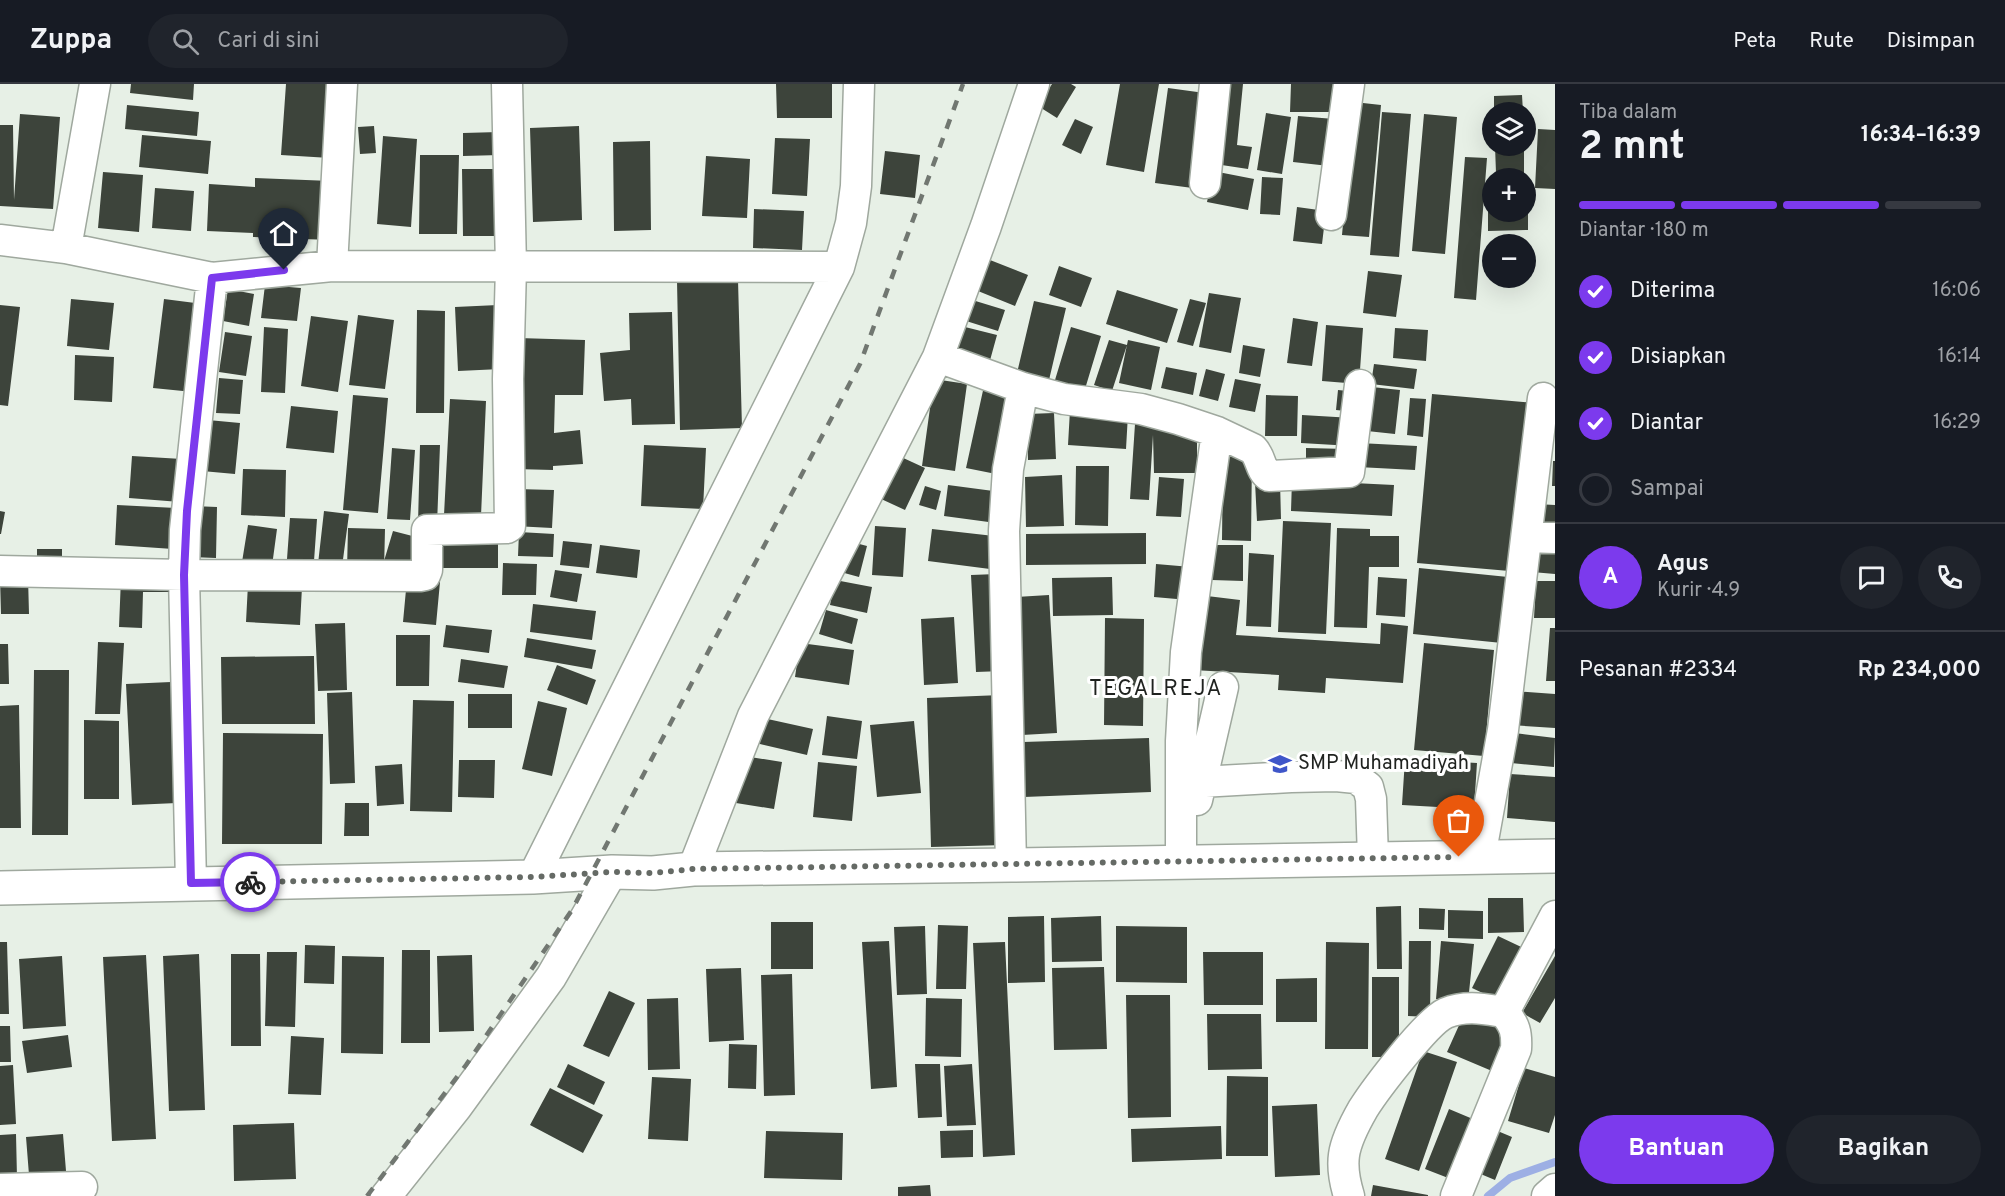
<!DOCTYPE html>
<html lang="id">
<meta charset="utf-8">
<style>
:root{--surface:#171b24;--page:#20242c;--text:#f1f3f6;--muted:#9ea1a6;--line:#363941;--accent:#7c3aed}
body{margin:0;font-family:Overpass,sans-serif;background:var(--page);color:var(--text);height:100vh;display:flex;flex-direction:column;font-size:22px;white-space:nowrap}
*{box-sizing:border-box;margin:0}
p{font-size:20px;color:var(--muted)}
.icon{flex:none;width:33px;height:33px;fill:none;stroke:currentColor;stroke-width:2;stroke-linecap:round;stroke-linejoin:round}
.map{position:relative;flex:1;overflow:hidden}
.panel{display:flex;flex-direction:column;background:var(--surface);width:450px}
.panel>*{flex:none}
.controls{position:absolute;left:1482px;top:18px;display:grid;gap:12px}
.controls a{display:grid;place-items:center;width:54px;height:54px;border-radius:50%;background:var(--surface);box-shadow:0 6px 24px #0002;font-size:30px}
.pin{position:absolute;display:grid;place-items:center;width:51px;height:51px;color:#fff;margin:-62px -26px;border-radius:50% 50% 50% 0;rotate:-45deg;box-shadow:0 0 6px #0007}
.pin .icon{rotate:45deg}
.courier{position:absolute;display:grid;place-items:center;width:60px;height:60px;margin:-30px;border:4px solid #7c3aed;border-radius:50%;background:#fff;color:#222;box-shadow:0 2px 8px #0007}
.head em{font-style:normal;font-weight:700}
.head div{display:flex;flex-direction:column-reverse}
.head{display:flex;align-items:center;justify-content:space-between;height:102px;padding:0 24px}
h1{font-size:39px;font-weight:700;line-height:45px}
.bar{display:grid;grid-template-columns:repeat(4,1fr);gap:9px 6px;align-content:center;height:72px;padding:0 24px}
.bar i{height:8px;border-radius:4px;background:var(--line)}
.bar .on{background:var(--accent)}
.bar p{grid-column:span 4}
.line{display:flex;align-items:center;gap:15px;padding:0 24px;border-top:2px solid var(--line)}
.line div{flex:1}
.round{display:grid;place-items:center;flex:none;width:63px;height:63px;border-radius:32px;background:var(--page)}
ol{padding:0 24px;list-style:none}
li{display:flex;align-items:center;gap:18px;height:66px}
li p{margin-inline-start:auto}
li .icon{padding:6px;border-radius:50%;background:var(--accent);color:#fff;stroke-width:4}
li:last-child{color:var(--muted)}
li i{width:33px;height:33px;border:3px solid var(--line);border-radius:50%}
.cta{display:flex;gap:12px;margin-top:auto;padding:12px 24px}
.cta a{flex:1;height:69px;border-radius:36px;background:var(--accent);color:#fff;font-size:24px;font-weight:700;line-height:69px;text-align:center}
.cta a+a{background:var(--page);color:var(--text)}
header{display:flex;align-items:center;gap:36px;box-sizing:border-box;height:84px;padding:0 30px;background:var(--surface);border-bottom:2px solid var(--line)}
header strong{font-size:28px}
nav{display:flex;gap:33px;margin-inline-start:auto;font-size:21px}
.search{width:420px;height:54px;background:var(--page);display:flex;align-items:center;gap:15px;box-sizing:border-box;padding:0 21px;border-radius:33px;color:var(--muted);font-size:22px}
main{display:flex;flex:1;min-height:0}
.map>svg:first-child{display:block}
.lines{fill:none;stroke-linecap:round;stroke-linejoin:round}
.stream{stroke:#9dafe4;stroke-width:8}
.building{fill:#3d443b}
.minor-casing{stroke:#9fa89e;stroke-width:33}
.major-casing{stroke:#9fa89e;stroke-width:36}
.minor{stroke:#fff;stroke-width:30}
.major{stroke:#fff;stroke-width:33}
.rail{stroke:#717771;stroke-width:4.5;stroke-dasharray:10 10;stroke-linecap:butt}
.done{stroke:#656a65;stroke-width:6;stroke-dasharray:0 10.8}
.route{stroke:#7c3aed;stroke-width:8}
.labels{text-anchor:middle;dominant-baseline:central;stroke-width:6;stroke-linejoin:round;paint-order:stroke}
.poi-label{font-size:20px;fill:#1f221f;stroke:#fff;text-anchor:start}
.quarter-label{font-size:22px;letter-spacing:1.5px;fill:#1f221f;stroke:#fff}
</style>
<header>
<strong>Zuppa</strong>
<div class="search"><svg class="icon" aria-label="search" viewBox="0 0 24 24"><circle cx="10" cy="10" r="6"/><path d="M15 15l6 6"/></svg>Cari di sini</div>
<nav><a>Peta</a><a>Rute</a><a>Disimpan</a></nav>
</header>
<main>
<div class="map">
<svg width="1555" height="1112" viewBox="0 0 1555 1112">
<rect width="100%" height="100%" fill="#e7f0e6"/>
<g class="lines">
<!-- stream -->
<path class="stream" d="M1488,1112L1510,1094L1555,1078"/>
</g>
<!-- building -->
<path class="building" d="M131,0H194L193,16L130,9Z
M286,0H335L330,74L281,71Z
M776,0H832V34H777Z
M1052,0H1071L1076,3L1057,34L1038,22Z
M1120,0H1159L1144,88L1106,81Z
M1221,0H1243L1237,61L1252,63L1248,85L1215,80Z
M1291,0H1340V28H1290Z
M1168,4L1212,10L1200,105L1155,99Z
M1522,11L1523,28H1494V12Z
M1354,18L1381,21L1369,153L1342,151Z
M127,21L199,28L197,52L125,45Z
M1382,28L1411,30L1399,173L1370,171Z
M1266,29L1291,33L1282,90L1257,86Z
M20,30L60,33L53,125L0,122V41H13L14,116Z
M1424,30L1457,33L1445,170L1412,167Z
M1298,32L1334,35L1329,82L1293,78Z
M1075,35L1093,43L1081,70L1062,61Z
M374,42L376,69L360,70L358,43Z
M579,42L582,136L533,138L530,44Z
M1538,45L1555,46V105L1535,104Z
M499,48L500,71L463,72V49Z
M142,51L211,57L208,90L139,83Z
M383,52L417,55L411,143L377,140Z
M775,54L810,55L807,112L772,110Z
M650,57L651,146L614,147L613,58Z
M1495,62H1524V89H1496Z
M885,67L920,71L915,114L880,110Z
M420,71H459L457,150H419Z
M706,72L750,75L747,134L702,132Z
M1465,73L1487,74L1476,216L1454,214Z
M462,85H501L502,152H463Z
M1213,87L1254,95L1248,126L1207,118Z
M103,88L143,91L139,148L98,144Z
M1262,93L1283,94L1280,131L1260,130Z
M255,94L331,97L329,156L253,153V149L207,147L209,100L255,103Z
M1488,99H1492V128H1526V105H1528V146L1488,147Z
M155,104L194,107L191,147L152,144Z
M1297,123L1326,127L1322,160L1293,157Z
M754,125L804,127L802,166L753,164Z
M990,176L1028,191L1015,222L978,207Z
M1059,182L1092,194L1081,223L1049,211Z
M1368,187L1402,191L1396,233L1363,229Z
M738,196L742,344L680,346L677,197Z
M265,201L301,204L297,237L261,234Z
M228,205L254,210L249,242L223,237Z
M1117,206L1178,225L1167,259L1106,240Z
M1209,209L1241,214L1231,269L1199,263Z
M71,215L114,219L109,266L67,262Z
M164,215L203,220L193,308L153,304Z
M969,215L1005,226L998,247L963,236Z
M1190,215L1206,219L1193,262L1177,258Z
M1034,217L1066,224L1049,296L1017,289Z
M0,221L20,223L8,322L0,321Z
M498,221L501,285L458,287L455,223Z
M417,226L445,227L444,329H416Z
M672,228L675,340L632,341L631,315L604,317L600,269L630,266L629,229Z
M358,231L394,236L385,305L349,301Z
M311,232L348,237L338,308L301,302Z
M1293,234L1318,238L1312,282L1287,279Z
M1326,241L1363,244L1359,300L1322,297Z
M961,242L997,251L989,280L953,270Z
M264,243L288,245L285,309L261,308Z
M1071,243L1101,252L1085,305L1055,296Z
M1395,244L1428,246L1426,277L1393,274Z
M225,248L252,252L246,292L219,288Z
M518,254L585,256L583,311H555L554,349L580,346L583,380L553,382V386L515,385Z
M1109,256L1127,261L1112,307L1094,301Z
M1128,256L1160,263L1151,306L1119,299Z
M1243,261L1265,265L1260,293L1239,289Z
M75,271L114,273L112,318L74,316Z
M1374,280L1417,285L1414,305L1371,300Z
M1166,283L1197,289L1193,311L1161,304Z
M1206,285L1225,290L1218,317L1199,312Z
M219,294L243,296L240,330L216,329Z
M934,295L967,300L955,387L922,382Z
M1235,295L1261,300L1255,328L1229,323Z
M984,302L1019,310L1001,391L966,384Z
M1372,303L1400,306L1395,350L1367,347Z
M1338,306L1357,308L1355,328L1336,326Z
M1432,310L1536,319L1521,488L1417,479Z
M353,311L388,314L378,429L343,426Z
M1266,311L1298,312L1297,352H1265Z
M1410,314L1426,315L1423,353L1407,351Z
M450,315L486,317L481,432L444,431Z
M291,322L338,327L334,369L286,364Z
M1070,326L1128,330L1126,365L1068,361Z
M1054,329L1056,375L1028,376L1027,330Z
M1302,331L1353,334L1352,362L1301,359Z
M208,336L240,339L235,390L202,387Z
M1135,340L1197,342V389H1154L1153,351L1149,416L1130,415Z
M1359,359L1417,362L1415,386L1358,383Z
M420,361H440L437,441L418,440Z
M644,361L706,364L703,425L641,422Z
M392,364L415,366L410,436L387,435Z
M1306,364L1347,365L1346,385L1306,384Z
M132,372L182,375L180,418L129,414Z
M899,372L925,384L905,426L879,414Z
M1223,373H1252L1251,457L1222,456Z
M1553,377H1555V402H1552Z
M1076,382H1109L1108,442L1075,441Z
M243,385L286,386L285,433L241,431Z
M1062,391L1064,442L1026,443L1025,393Z
M1159,393L1184,395L1181,433L1156,432Z
M1292,396L1394,401L1392,432L1291,427Z
M1280,397L1281,435L1257,437L1255,398Z
M948,401L1001,408L996,439L944,432Z
M925,402L941,407L936,426L919,421Z
M516,405L554,406L552,444L514,442Z
M1536,420L1555,421V451L1534,450Z
M117,421L176,424L173,465L115,461Z
M193,422L217,423L216,474L191,473Z
M0,427L5,428L1,450H0Z
M324,427L349,430L342,483L318,480Z
M290,434L317,435L314,477L287,475Z
M1283,437L1331,439L1326,550L1278,548Z
M248,441L277,445L272,482L242,478Z
M875,442L906,444L903,493L872,491Z
M348,444L385,445L384,487L347,486Z
M1337,444L1370,445V452H1399V483H1369L1367,544L1334,543Z
M932,445L994,452L990,485L928,477Z
M393,447L424,455L415,486L384,477Z
M519,448L554,450L553,473L518,472Z
M1146,449V480L1026,481V450Z
M443,455H498V484H443Z
M844,456L867,462L859,493L837,487Z
M563,457L592,460L589,484L560,481Z
M1534,458L1555,459V490L1532,488Z
M600,461L640,466L637,494L596,489Z
M1213,461H1243V497L1212,496Z
M37,465H62V483L37,482Z
M1249,469L1274,471L1271,543L1246,542Z
M503,479L537,480L536,511H502Z
M1156,480L1191,483L1188,516L1154,513Z
M1419,484L1508,493L1502,559L1413,550Z
M555,486L582,490L577,518L550,513Z
M997,490L1003,587L976,588L971,491Z
M28,493L29,530H1L0,494Z
M1112,493L1113,531L1053,532L1052,494Z
M1378,493L1407,495L1405,533L1376,531Z
M121,494L172,495V508H143L142,544L119,543Z
M407,495L440,498L436,541L403,538Z
M835,496L872,503L867,529L830,521Z
M1536,497H1555V534H1534Z
M248,500L302,503L300,541L246,538Z
M1049,511L1057,649L1022,651L1015,513Z
M1207,512L1240,516L1236,551L1380,560L1381,539L1408,542L1403,599L1326,594L1325,609L1278,606L1279,591L1193,586Z
M533,520L596,527L592,556L530,548Z
M826,526L858,535L852,560L819,550Z
M954,533L958,599L924,601L921,535Z
M1105,534L1144,535L1143,642L1104,641Z
M345,539L347,606L318,607L315,540Z
M446,541L492,546L489,569L443,563Z
M1550,544H1555V597H1546Z
M396,551H430L429,602H396Z
M527,554L596,566L592,585L524,573Z
M98,558L124,559L120,630H95Z
M800,559L854,566L849,601L795,593Z
M1424,559L1494,566L1484,672L1414,666Z
M0,560H8L9,600H0Z
M314,572L315,640H222L221,573Z
M461,575L508,582L504,604L458,598Z
M557,581L596,596L587,621L547,606Z
M34,586H69L68,751H32Z
M171,598L177,719L132,721L126,600Z
M1514,607L1555,610V644L1511,641Z
M352,608L355,699L330,700L327,609Z
M468,610H512V644H468Z
M1001,611L1005,761L931,763L927,614Z
M413,616L454,617L452,728L410,727Z
M538,617L567,624L552,692L522,685Z
M19,621L21,744H0V622Z
M827,632L862,637L857,675L822,671Z
M763,634L813,645L807,671L756,659Z
M84,636L119,637V715H84Z
M914,637L921,709L877,713L870,641Z
M223,649L323,650L322,760H222Z
M1515,649L1555,654L1554,683L1511,679Z
M1149,654L1151,708L1024,713L1023,658Z
M744,672L782,678L774,725L736,719Z
M1405,675L1477,679L1474,725L1402,721Z
M459,676H495L494,714L458,713Z
M818,678L857,682L852,737L813,733Z
M402,680L404,720L377,722L375,682Z
M1510,690L1555,693V738L1507,734Z
M345,719H369V752H344Z
M1488,814H1523L1524,848L1488,849Z
M1401,822L1402,885H1377L1376,823Z
M1419,824L1445,825L1444,846L1419,845Z
M1448,826L1483,827V855L1448,854Z
M1044,832L1045,898L1008,899V833Z
M1101,832L1102,877L1052,878L1051,834Z
M771,838H813V885H771Z
M938,841L968,842L966,905H936Z
M925,842L927,910L897,911L894,843Z
M1116,842L1187,843V899L1116,898Z
M1498,852L1530,867L1504,919L1472,904Z
M889,857L897,1003L871,1005L862,858Z
M1409,857H1431L1430,933L1408,932Z
M1441,857L1474,860L1468,918L1436,915Z
M0,858H7L9,930H0Z
M1005,858L1015,1071L983,1073L973,859Z
M1326,858L1369,859L1368,965H1325Z
M305,861L335,862L334,900L304,899Z
M402,866H430V959H401Z
M267,868H297L295,943L265,942Z
M1203,868H1263V921H1204Z
M199,870L205,1026L169,1027L163,872Z
M231,870H260L261,962H231Z
M146,871L156,1055L112,1057L103,873Z
M472,871L474,947L439,948L437,872Z
M62,872L66,942L23,945L19,875Z
M342,872L384,873L383,970L341,969Z
M1555,872V914L1540,939L1522,929Z
M1104,883L1107,965L1054,966L1052,884Z
M741,884L744,956L709,958L706,885Z
M792,890L795,1011L764,1012L761,891Z
M1372,893H1399V973H1372Z
M1317,894V938H1276V895Z
M609,907L635,919L609,973L583,962Z
M1126,911H1170L1171,1033L1128,1034Z
M678,914L680,985L648,986L647,915Z
M926,914L962,915L961,973L925,972Z
M1465,928L1510,948L1492,987L1447,968Z
M1207,930H1261L1262,985L1208,986Z
M0,942H10L11,978H0Z
M68,951L72,983L27,989L22,957Z
M291,952L324,954L321,1011L288,1010Z
M729,960L757,961L756,1005L728,1004Z
M1423,967L1457,978L1419,1087L1385,1075Z
M568,980L605,998L594,1021L557,1003Z
M915,980H940L942,1033L918,1034Z
M972,980L976,1041L947,1042L944,982Z
M13,981L16,1040L0,1041V982Z
M1524,984L1555,993V1031L1549,1049L1508,1037Z
M1227,992L1268,993V1072H1226Z
M652,993L691,995L688,1057L648,1055Z
M550,1004L603,1031L583,1069L530,1041Z
M1317,1020L1320,1091L1275,1093L1272,1022Z
M1449,1025L1480,1038L1456,1097L1425,1085Z
M294,1039L296,1095L234,1097L233,1041Z
M1221,1042L1222,1075L1132,1078L1131,1045Z
M1488,1043L1512,1053L1495,1096L1471,1086Z
M973,1046V1073L941,1074L940,1047Z
M766,1047L843,1049L842,1096L764,1094Z
M16,1050L17,1094H0V1051Z
M63,1050L66,1087L29,1091L26,1053Z
M930,1101L931,1112H898V1103Z
M1373,1101L1428,1111V1112H1371Z"/>
<g class="lines">
<!-- minor casing -->
<g class="minor-casing">
<path id="minor" d="M1205,99L1215,0
M1331,131L1349,0
M0,156L66,164L212,194L332,182L839,183
M66,164L95,0
M332,182L342,0
M938,273L1023,304L1064,315L1141,325L1178,335L1217,348L1253,365C1261,373 1260,386 1269,392L1349,388L1360,301
M1527,453L1555,454
M0,487L184,491L420,492L425,491L427,486V446L507,444L510,442L508,295L511,183L507,0
M1201,698L1291,693L1336,692L1356,694L1368,703L1371,715L1373,774
M1197,716L1223,603
M1480,773L1503,646L1543,314
M1181,778V657L1186,568L1217,348
M1011,781L1004,447L1008,385L1023,304
M693,785L753,632L938,273L986,142L1034,0
M533,793L839,183L851,139L856,102L859,0
M191,799L184,491L185,446L212,194
M0,1105L82,1103
M386,1112L456,1024L551,893L612,788
M1349,1112C1345,1099 1342,1085 1344,1071C1346,1056 1355,1039 1363,1025C1375,1006 1427,937 1446,929C1466,921 1484,925 1504,928
M1456,1112L1516,965C1517,949 1515,941 1504,928L1555,832
M1547,1112L1555,1105"/>
</g>
<!-- major casing -->
<g class="major-casing">
<path id="major" d="M0,804L533,793L612,788L653,789L693,785L1011,781L1555,772"/>
</g>
<!-- minor -->
<use href="#minor" class="minor"/>
<!-- major -->
<use href="#major" class="major"/>
<!-- rail -->
<path class="rail" d="M367,1112L466,981L572,826L860,280L963,0"/>
</g>
<g class="lines">
<!-- done -->
<path class="done" d="M250,798L533,793L612,788L653,789L693,785L1459,773"/>
<!-- route -->
<path class="route" d="M250,798L191,799L184,491L187,427L212,194L284,186"/>
</g>
<!-- icons -->
<defs>
<g id="school-bare" transform="scale(1.8)"><path d="M0-5L7-2L0 1L-7-2ZM-4 1L0 2.5L4 1V4Q0 6-4 4Z" fill="#3f56c9" stroke="#fff" stroke-width="2.5" paint-order="stroke"/></g>
</defs>
<g fill-rule="evenodd">
<use href="#school-bare" x="1280" y="680"/>
</g>
<g class="labels">
<!-- poi labels -->
<g class="poi-label">
<text x="1298" y="680">SMP Muhamadiyah</text>
</g>
<!-- quarter labels -->
<g class="quarter-label">
<text x="1156" y="605">TEGALREJA</text>
</g>
</g>
</svg>
<div class="controls">
<a><svg class="icon" aria-label="layers" viewBox="0 0 24 24"><path d="M12 4l9 5-9 5-9-5zM3 14l9 5 9-5"/></svg></a>
<a>+</a>
<a>−</a>
</div>
<div class="pin" style="left:1459px;top:773px;background:#ea580c"><svg class="icon" aria-label="bag" viewBox="0 0 24 24"><path d="M5 8h14l-1 12H6zM9 8a3 3 0 0 1 6 0"/></svg></div>
<div class="pin" style="left:284px;top:186px;background:#1f2937"><svg class="icon" aria-label="home" viewBox="0 0 24 24"><path d="M3 11l9-7 9 7M6 9v11h12V9"/></svg></div>
<div class="courier" style="left:250px;top:798px"><svg class="icon" aria-label="bike" viewBox="0 0 24 24"><circle cx="6" cy="16" r="4"/><circle cx="18" cy="16" r="4"/><path d="M6 16l4-8h5l3 8M10 8l3 8H6M13 5h3"/></svg></div>
</div>
<section class="panel">
<div class="head"><div><h1>2 mnt</h1><p>Tiba dalam</p></div><em>16:34–16:39</em></div>
<div class="bar"><i class="on"></i><i class="on"></i><i class="on"></i><i></i><p>Diantar · 180 m</p></div>
<ol>
<li><svg class="icon" aria-label="check" viewBox="0 0 24 24"><path d="M5 12l5 5 9-10"/></svg>Diterima<p>16:06</p></li>
<li><svg class="icon" aria-label="check" viewBox="0 0 24 24"><path d="M5 12l5 5 9-10"/></svg>Disiapkan<p>16:14</p></li>
<li><svg class="icon" aria-label="check" viewBox="0 0 24 24"><path d="M5 12l5 5 9-10"/></svg>Diantar<p>16:29</p></li>
<li><i></i>Sampai</li>
</ol>
<div class="line" style="height:108px"><b class="round" style="background:var(--accent);color:#fff">A</b><div><b>Agus</b><p>Kurir · 4.9</p></div><a class="round"><svg class="icon" aria-label="chat" viewBox="0 0 24 24"><path d="M4 5h16v11H9l-5 4z"/></svg></a><a class="round"><svg class="icon" aria-label="phone" viewBox="0 0 24 24"><path d="M5 4h4l2 5-3 2q2 4 5 5l2-3 5 2v4C11 20 4 13 5 4z"/></svg></a></div>
<div class="line" style="height:78px"><div>Pesanan #2334</div><b>Rp 234,000</b></div>
<div class="cta"><a>Bantuan</a><a>Bagikan</a></div>
</section>
</main>
